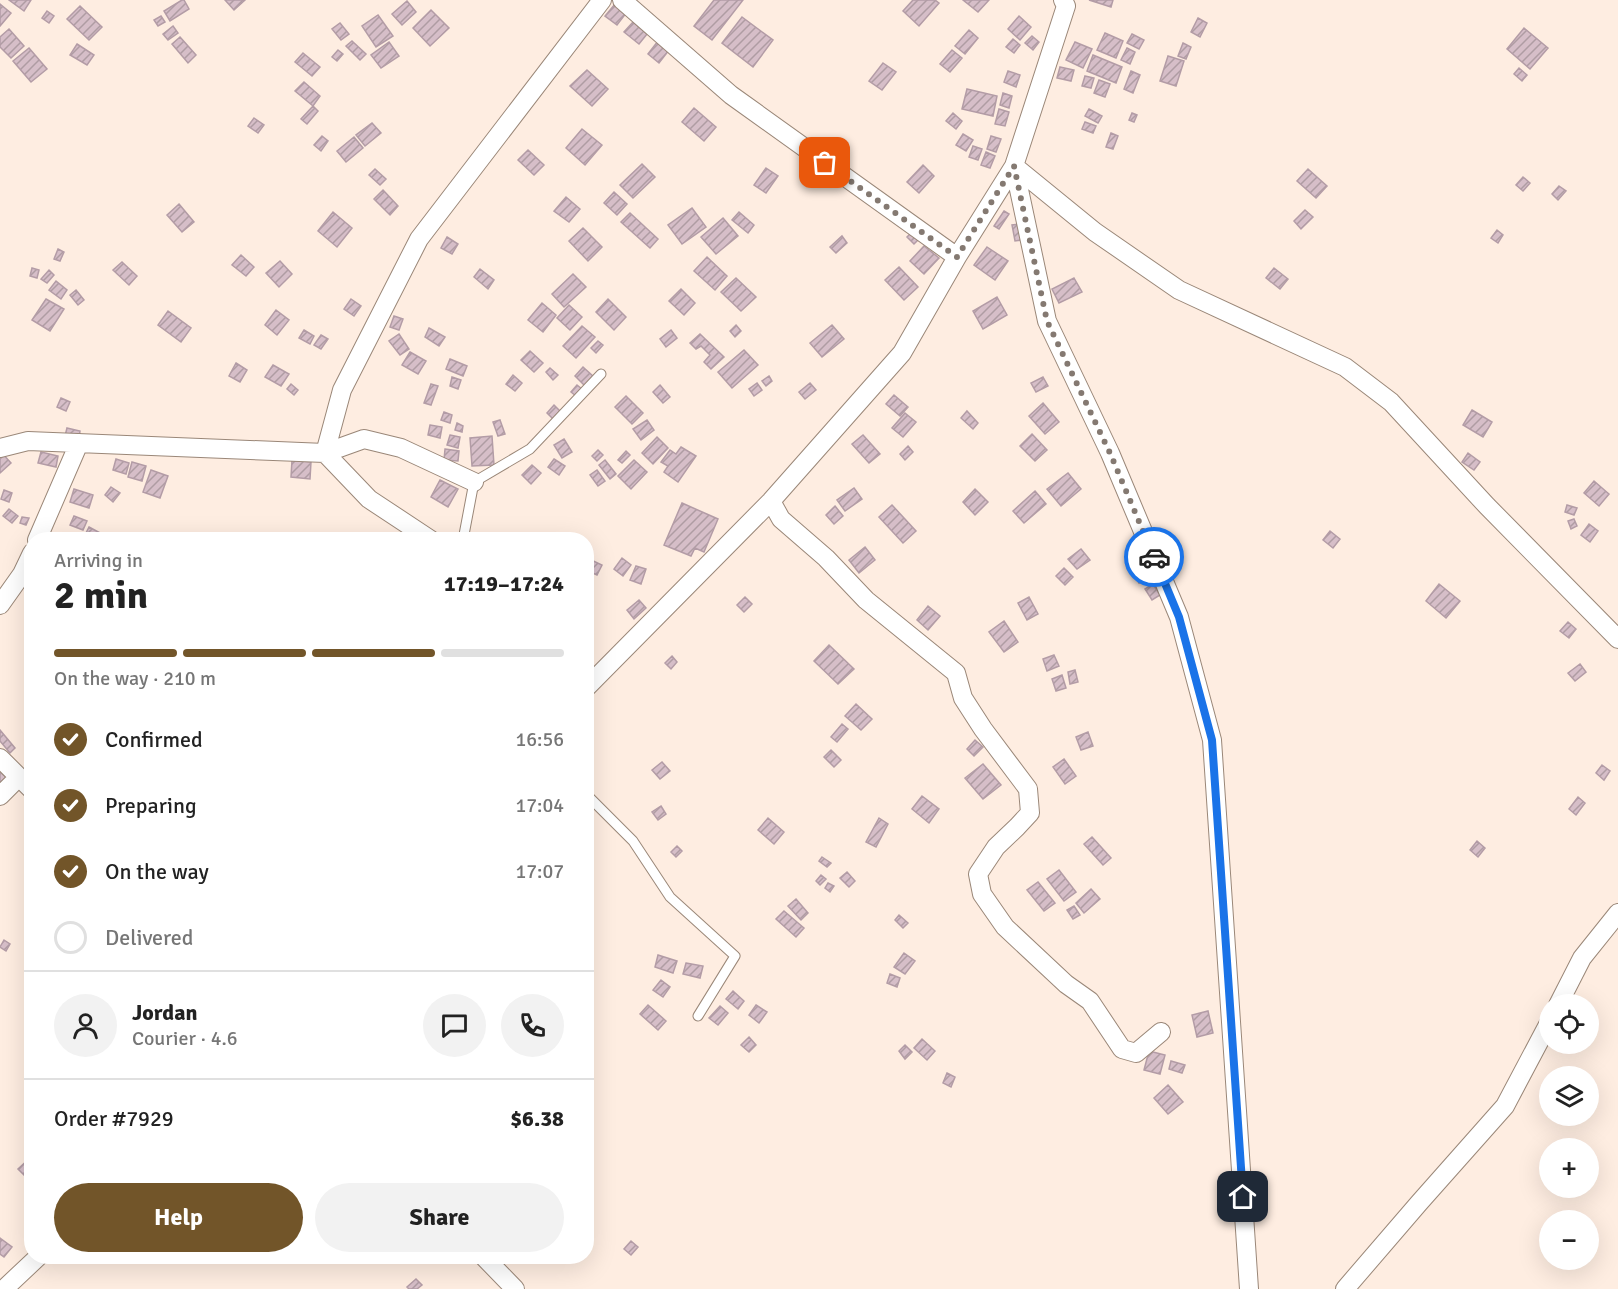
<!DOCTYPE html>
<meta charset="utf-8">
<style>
:root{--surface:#fff;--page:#f2f2f2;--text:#222;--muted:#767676;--line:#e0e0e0;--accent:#725529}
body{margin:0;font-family:Signika,sans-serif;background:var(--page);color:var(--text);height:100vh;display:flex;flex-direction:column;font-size:22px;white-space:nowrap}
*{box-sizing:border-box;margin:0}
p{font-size:20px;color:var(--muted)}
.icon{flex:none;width:33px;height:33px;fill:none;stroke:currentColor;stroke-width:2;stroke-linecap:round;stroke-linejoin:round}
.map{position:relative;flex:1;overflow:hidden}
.details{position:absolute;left:24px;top:532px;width:570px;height:732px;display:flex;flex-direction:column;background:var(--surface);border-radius:24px;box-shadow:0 6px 24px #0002}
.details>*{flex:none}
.controls{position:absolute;left:1539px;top:994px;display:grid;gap:12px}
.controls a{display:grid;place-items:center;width:60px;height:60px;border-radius:50%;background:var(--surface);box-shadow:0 6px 24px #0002;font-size:30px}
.pin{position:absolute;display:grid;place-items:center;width:51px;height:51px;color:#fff;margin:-26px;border-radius:12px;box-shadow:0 3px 9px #0006}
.courier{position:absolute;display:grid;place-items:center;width:60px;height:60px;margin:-30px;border:4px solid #1a73e8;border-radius:50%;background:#fff;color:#222;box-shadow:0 2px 8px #0007}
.head em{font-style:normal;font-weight:800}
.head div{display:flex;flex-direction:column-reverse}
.head{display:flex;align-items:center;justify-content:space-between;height:102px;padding:0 30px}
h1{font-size:39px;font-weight:800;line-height:45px}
.bar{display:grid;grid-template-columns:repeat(4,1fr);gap:9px 6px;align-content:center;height:72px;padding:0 30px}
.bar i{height:8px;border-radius:4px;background:var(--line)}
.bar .active{background:var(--accent)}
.bar p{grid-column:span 4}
.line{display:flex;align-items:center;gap:15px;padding:0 30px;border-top:2px solid var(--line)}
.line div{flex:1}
.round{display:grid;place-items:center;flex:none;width:63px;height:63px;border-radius:32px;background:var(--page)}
ol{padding:0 30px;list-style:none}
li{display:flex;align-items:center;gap:18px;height:66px}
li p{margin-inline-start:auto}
li .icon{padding:6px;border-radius:50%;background:var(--accent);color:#fff;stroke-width:4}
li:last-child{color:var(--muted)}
li i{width:33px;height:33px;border:3px solid var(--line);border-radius:50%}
.cta{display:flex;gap:12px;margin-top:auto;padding:12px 30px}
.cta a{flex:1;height:69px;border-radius:36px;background:var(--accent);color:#fff;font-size:24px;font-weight:800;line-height:69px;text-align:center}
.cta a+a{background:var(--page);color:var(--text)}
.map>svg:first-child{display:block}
.building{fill:url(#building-hatch);stroke:#b39ca6;stroke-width:1.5}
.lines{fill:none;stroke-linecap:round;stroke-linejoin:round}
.service-casing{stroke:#9a8778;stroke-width:11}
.minor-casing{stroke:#9a8778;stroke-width:20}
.service{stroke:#fff;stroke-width:9}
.minor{stroke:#fff;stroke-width:18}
.done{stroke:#847971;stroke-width:6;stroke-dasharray:0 10.8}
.route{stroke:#1a73e8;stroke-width:8}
</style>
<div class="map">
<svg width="1618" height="1289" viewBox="0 0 1618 1289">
<defs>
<pattern id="building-hatch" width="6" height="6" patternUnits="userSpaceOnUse" patternTransform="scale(1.5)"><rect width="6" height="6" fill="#d6bec8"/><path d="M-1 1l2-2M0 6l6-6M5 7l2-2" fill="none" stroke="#af9ca3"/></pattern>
</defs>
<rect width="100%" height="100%" fill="#feede1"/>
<!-- building -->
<path class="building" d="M9,0H31L24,11Z
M182,0H184L189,9L170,21L164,11Z
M225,0H245L234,10Z
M714,0H743L712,40L694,26Z
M913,0H935L939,3L919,26L903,11Z
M963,0H989L978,12Z
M1089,0H1113L1111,7Z
M407,1L416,12L402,25L392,14Z
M0,4L11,13L0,26Z
M615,4L627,12L617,25L605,16Z
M80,6L102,27L89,40L67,19Z
M431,10L449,28L430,46L413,28Z
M47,11L54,16L49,23L42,18Z
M378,15L393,36L376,47L362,26Z
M161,16L165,22L158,26L154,20Z
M1019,16L1031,27L1020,40L1008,29Z
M742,17L773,40L753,67L722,43Z
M1198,18L1207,23L1200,37L1191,32Z
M633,22L647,34L639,44L624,32Z
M340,23L349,34L341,40L332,29Z
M173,26L178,33L168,40L163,34Z
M1524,28L1548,48L1530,69L1507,49Z
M9,29L24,46L11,58L0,47V37Z
M969,30L978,38L965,54L955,46Z
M1105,33L1123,41L1116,58L1097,50Z
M1132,34L1144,40L1139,49L1127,43Z
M1032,36L1039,42L1033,50L1025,43Z
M180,37L196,55L188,63L172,44Z
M1013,39L1020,45L1014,53L1006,47Z
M352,41L366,54L360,60L346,46Z
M658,41L669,50L659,63L648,54Z
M389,42L399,56L381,68L371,55Z
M1075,42L1092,49L1083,68L1066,60Z
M1183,43L1191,47L1186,59L1178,56Z
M77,44L94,55L87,65L70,55Z
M29,48L47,69L31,82L13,61Z
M1127,48L1135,52L1130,64L1121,60Z
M338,50L343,54L337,61L332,57Z
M952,50L962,58L950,72L940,64Z
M303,53L320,67L312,76L295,62Z
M1093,55L1122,67L1116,83L1087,71Z
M1168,56L1184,61L1176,86L1160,81Z
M883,63L896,72L882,90L869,81Z
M1060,67L1074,70L1071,81L1057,78Z
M1519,68L1527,75L1522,81L1514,74Z
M587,70L608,89L592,106L570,86Z
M1008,71L1020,75L1016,87L1004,82Z
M1131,71L1140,75L1133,93L1124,89Z
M1085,76L1094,78L1091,88L1082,86Z
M1099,80L1110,84L1105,97L1094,93Z
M304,82L320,96L313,106L295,91Z
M967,89L997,96L993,116L962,109Z
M1003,93L1012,96L1009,108L1000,105Z
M313,106L318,111L307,124L301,119Z
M694,108L716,127L704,141L682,122Z
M999,109L1009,112L1005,126L995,124Z
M1089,109L1102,116L1098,123L1085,116Z
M953,113L962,121L956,129L946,121Z
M1132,113L1137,115L1134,122L1129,120Z
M254,118L264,125L258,133L248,126Z
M1085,122L1096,126L1093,133L1082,129Z
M372,123L381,133L365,146L356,135Z
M582,129L602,145L585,165L566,148Z
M1111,133L1118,136L1113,149L1106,147Z
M963,134L973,140L966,151L956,145Z
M322,136L328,141L321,151L314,145Z
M991,136L1001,139L996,152L987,149Z
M354,137L363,148L346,162L337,151Z
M973,146L982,149L978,160L969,157Z
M528,150L544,165L534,175L518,160Z
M986,152L995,156L990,168L981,165Z
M642,164L655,177L633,198L620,185Z
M923,165L934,176L919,193L907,182Z
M766,168L778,176L766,193L754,185Z
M375,169L386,179L380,185L369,175Z
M1308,169L1327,186L1316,198L1297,181Z
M1523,177L1530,183L1523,191L1516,185Z
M1559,186L1566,191L1558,200L1552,194Z
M383,190L398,206L390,215L374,199Z
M614,192L627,204L617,215L604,203Z
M566,197L580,209L569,222L554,211Z
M179,204L194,222L182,232L167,215Z
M692,208L706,227L682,244L668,225Z
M1305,210L1313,217L1301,229L1294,221Z
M1004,211L1009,214L999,229L994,226Z
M333,212L352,228L337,247L318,231Z
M739,212L754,225L748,233L732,220Z
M630,213L658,239L650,248L621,222Z
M723,218L738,236L716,254L701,237Z
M1020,224L1022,240L1015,241L1012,225Z
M583,228L602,247L588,261L569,241Z
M914,230L921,237L914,244L907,237Z
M1497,230L1503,235L1498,243L1491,238Z
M842,236L847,243L836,253L830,247Z
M447,237L458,244L452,254L441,248Z
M924,246L939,258L924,274L910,261Z
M987,247L1008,261L995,280L974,265Z
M58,249L64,252L60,261L54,259Z
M241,255L254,267L246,276L232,265Z
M707,257L727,276L715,290L694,271Z
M280,261L292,274L279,287L266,273Z
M122,262L137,276L129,285L113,270Z
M899,267L918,287L904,300L885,280Z
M32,268L39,270L37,278L30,276Z
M1274,268L1288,279L1280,289L1266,278Z
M480,269L494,280L488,289L474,277Z
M49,270L54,275L47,283L41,279Z
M573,274L586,287L564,307L552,294Z
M736,278L756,297L741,311L721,292Z
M1074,278L1082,292L1059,303L1052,289Z
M56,281L67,290L61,299L49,290Z
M681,289L695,303L684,315L669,301Z
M76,290L84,300L78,305L70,295Z
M997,297L1007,315L983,329L973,311Z
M46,299L64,309L50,331L32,320Z
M351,299L361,306L354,316L344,309Z
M608,299L626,317L614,330L596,312Z
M542,303L556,315L543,332L528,320Z
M569,305L582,317L570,330L557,318Z
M276,310L289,320L277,335L265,325Z
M168,311L191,328L181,342L158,325Z
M394,316L403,319L399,330L390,327Z
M736,325L741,331L735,337L730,331Z
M832,325L844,339L822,357L810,343Z
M582,326L595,337L576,358L563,346Z
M429,328L445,337L439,346L425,337Z
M304,330L314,336L310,344L299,338Z
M671,330L677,338L666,347L660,339Z
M399,334L409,349L400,355L389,341Z
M700,334L724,357L711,369L704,362L710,355L701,346L696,349L690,343Z
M321,335L328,339L321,349L314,345Z
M598,341L603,345L596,353L591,348Z
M744,350L758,365L732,388L718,372Z
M530,351L543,363L534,372L521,360Z
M410,352L426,361L418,374L402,365Z
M450,359L467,366L463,376L446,369Z
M236,363L247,370L240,382L229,376Z
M273,365L289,374L281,386L265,377Z
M583,367L594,377L585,386L575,376Z
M550,368L558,375L553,380L546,372Z
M513,375L522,383L515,391L506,384Z
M769,376L772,381L766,386L762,381Z
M452,377L461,380L458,389L450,386Z
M1043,377L1048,386L1036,392L1031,383Z
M757,383L762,390L754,396L749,389Z
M810,383L816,390L805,399L799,392Z
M291,384L298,390L294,395L287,389Z
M431,384L438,386L431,405L424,403Z
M577,385L582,389L576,396L571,392Z
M660,385L670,397L663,403L653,392Z
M894,395L908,407L900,416L886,404Z
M626,396L643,413L632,424L615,407Z
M61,398L70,402L66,411L57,407Z
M1043,403L1059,422L1045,434L1029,416Z
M554,405L560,411L553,419L547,413Z
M1472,410L1492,422L1483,437L1463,425Z
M967,411L978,423L973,429L961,418Z
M444,412L452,415L450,423L441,420Z
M905,413L916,422L903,437L892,428Z
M500,420L505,434L498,436L493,422Z
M647,420L654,430L641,440L633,429Z
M457,423L463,426L462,432L455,430Z
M430,425L442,427L440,438L428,435Z
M67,428L80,431L79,438L65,436Z
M1032,434L1047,450L1035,461L1020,446Z
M450,435L460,437L458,448L447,445Z
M863,435L880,454L869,463L852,444Z
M492,436L494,465L472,466L470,438Z
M657,437L668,448L653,464L642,453Z
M564,439L572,452L562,458L554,445Z
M908,446L913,452L905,460L900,454Z
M681,447L696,456L678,482L664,472L668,466L661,462L670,450L676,454Z
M445,449L459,451L458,461L444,460Z
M598,450L603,455L597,461L592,456Z
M0,451L11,463L0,473Z
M626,451L630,455L622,463L618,460Z
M41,452L58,456L56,467L38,463Z
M1468,453L1480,462L1474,470L1462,462Z
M116,459L129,463L126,474L113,470Z
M554,459L565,466L559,475L548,467Z
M292,460L311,462L310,479L291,477Z
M605,460L616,474L610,479L599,465Z
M634,460L647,472L631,489L618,476Z
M132,462L146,466L142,481L128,477Z
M532,465L541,473L531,484L522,475Z
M151,470L168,476L160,498L143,492Z
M597,470L605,481L598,486L590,475Z
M1068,473L1081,489L1061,506L1047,489Z
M440,480L458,489L448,507L431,497Z
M1594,481L1609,494L1599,506L1584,493Z
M111,487L120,493L113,502L105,495Z
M854,488L862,499L845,511L837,500Z
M74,489L93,495L89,508L70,502Z
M975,489L988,502L975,515L963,502Z
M4,490L12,493L9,502L1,499Z
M1035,491L1046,504L1024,523L1013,511Z
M682,503L718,519L704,552L695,548L691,556L664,545Z
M892,505L916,531L903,543L879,517Z
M1567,505L1577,508L1574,515L1565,512Z
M835,506L843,516L834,524L826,515Z
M9,509L18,516L12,523L3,516Z
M74,516L87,521L83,530L70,525Z
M22,517L29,518L26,525L20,523Z
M1574,519L1577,526L1571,529L1568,521Z
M1589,524L1598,531L1590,542L1581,535Z
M89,527L113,540H90L84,537Z
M1330,531L1340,539L1333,548L1323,540Z
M865,547L875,560L859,573L849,560Z
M1081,549L1090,560L1077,569L1068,559Z
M587,558L602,565L597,575L586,570Z
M622,558L631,565L623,576L614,569Z
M636,566L646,569L641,584L630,580Z
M1064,568L1073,577L1065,585L1056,576Z
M1145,568L1150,579L1139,583L1134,573Z
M1153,584L1160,595L1152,600L1145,589Z
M1439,584L1460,601L1446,618L1426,601Z
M745,597L752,604L744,612L737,605Z
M1029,597L1038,614L1027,620L1018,603Z
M639,600L646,608L634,619L627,610Z
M928,606L940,616L928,630L917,620Z
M1004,621L1018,642L1004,652L989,632Z
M1568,622L1576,629L1569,638L1560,631Z
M829,645L854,669L838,684L814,661Z
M1054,655L1059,666L1047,671L1043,659Z
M672,656L677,662L671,669L665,663Z
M1580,664L1586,672L1575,681L1568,673Z
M1075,670L1078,682L1070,684L1068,672Z
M1062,675L1066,688L1056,691L1052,679Z
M856,704L872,719L861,730L845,716Z
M842,724L848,729L837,742L831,737Z
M0,730L15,748L10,753L0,741Z
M1088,732L1093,746L1081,750L1076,737Z
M975,740L983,747L974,756L967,749Z
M831,750L841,760L834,767L824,757Z
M1064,759L1076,776L1065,784L1053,767Z
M662,762L670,771L660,779L652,770Z
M983,764L1001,785L983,799L965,778Z
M1602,765L1610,771L1604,780L1596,773Z
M0,772L7,778L0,787Z
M922,796L939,809L929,823L912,809Z
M1578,797L1585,803L1576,815L1569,809Z
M661,806L666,814L658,820L652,812Z
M768,818L784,832L774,844L758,830Z
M879,818L888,824L876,847L866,842Z
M1092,837L1111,858L1103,865L1084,844Z
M1477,841L1485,848L1478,857L1470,850Z
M677,846L682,851L676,857L671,852Z
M822,857L831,863L827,867L819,861Z
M1059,870L1076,892L1064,901L1047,879Z
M847,872L855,881L849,887L840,878Z
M821,875L826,879L820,885L816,881Z
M1038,882L1055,903L1044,911L1027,890Z
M828,883L834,886L830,892L825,888Z
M1091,889L1100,899L1084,913L1076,903Z
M796,899L808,913L801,920L788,906Z
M1074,906L1080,915L1073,919L1067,910Z
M784,911L804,928L796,937L776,919Z
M899,915L908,923L903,928L895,920Z
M4,940L10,944L6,951L0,947Z
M904,953L915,961L905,974L894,967Z
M658,955L677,961L673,973L655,967Z
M686,963L703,966L700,978L683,974Z
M890,974L900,978L897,987L887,983Z
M661,980L670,987L663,997L653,990Z
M733,991L744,1001L738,1009L726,999Z
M648,1005L666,1021L658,1030L640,1014Z
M756,1005L767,1012L759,1023L749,1015Z
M720,1006L728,1013L718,1025L709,1018Z
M1208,1011L1213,1033L1197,1037L1192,1015Z
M749,1037L756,1045L749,1052L741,1045Z
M922,1039L935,1051L927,1060L914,1048Z
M905,1045L912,1052L905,1059L899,1051Z
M1149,1051L1165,1055L1160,1074L1144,1070Z
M1171,1061L1185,1065L1182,1073L1169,1069Z
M947,1073L955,1077L951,1087L943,1083Z
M1168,1085L1183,1102L1168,1114L1154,1098Z
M32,1156V1168L24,1175L18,1169Z
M0,1238L12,1247L4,1257L0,1254Z
M631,1241L638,1247L631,1255L624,1249Z
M416,1279L422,1285L417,1289H409L407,1287Z"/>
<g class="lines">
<!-- service casing -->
<g class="service-casing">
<path id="service" d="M463,540L474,482L530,449L601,374
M586,794L633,841L670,897L735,956L698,1016"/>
</g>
<!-- minor casing -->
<g class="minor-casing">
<path id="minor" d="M622,0L731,95L957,257
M1014,166L1047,321L1110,453L1179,617L1212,740L1249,1289
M1014,166L1095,232L1179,290L1345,367L1391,402L1487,506L1618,639
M0,448L28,441L325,453L369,499L431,540
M474,482L401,448L364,439L325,453L342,390L419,239L602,0
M771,501L781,519L826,558L866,600L956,673L963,698L983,729L1028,789L1030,813L1017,827L996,847L978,874L982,894L1005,927L1066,984L1090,1001L1122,1049L1136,1053L1161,1032
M37,540L79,443
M0,605L22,574L32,553
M586,688L771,501L902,353L957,257L1014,166L1066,6L1063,0
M0,758L32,790
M0,796L19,777
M1558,1005L1582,958L1618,913
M484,1257L515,1289
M4,1289L38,1257
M1345,1289L1419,1203L1505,1106L1550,1021"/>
</g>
<!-- service -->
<use href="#service" class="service"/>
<!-- minor -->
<use href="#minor" class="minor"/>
</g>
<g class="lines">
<!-- done -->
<path class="done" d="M825,163L957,257L1014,166L1047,321L1110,453L1154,557"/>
<!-- route -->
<path class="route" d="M1154,557L1179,617L1212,740L1243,1197"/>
</g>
</svg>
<div class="controls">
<a><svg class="icon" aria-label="locate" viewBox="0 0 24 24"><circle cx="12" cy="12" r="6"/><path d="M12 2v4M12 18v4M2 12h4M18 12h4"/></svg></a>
<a><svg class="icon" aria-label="layers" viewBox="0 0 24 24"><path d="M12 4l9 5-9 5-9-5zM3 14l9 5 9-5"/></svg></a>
<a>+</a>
<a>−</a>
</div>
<div class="pin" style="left:825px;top:163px;background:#ea580c"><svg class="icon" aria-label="bag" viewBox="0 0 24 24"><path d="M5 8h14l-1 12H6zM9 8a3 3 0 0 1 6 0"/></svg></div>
<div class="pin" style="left:1243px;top:1197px;background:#1f2937"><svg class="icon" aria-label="home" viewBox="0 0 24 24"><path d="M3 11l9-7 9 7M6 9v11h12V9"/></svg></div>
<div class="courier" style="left:1154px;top:557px"><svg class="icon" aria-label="car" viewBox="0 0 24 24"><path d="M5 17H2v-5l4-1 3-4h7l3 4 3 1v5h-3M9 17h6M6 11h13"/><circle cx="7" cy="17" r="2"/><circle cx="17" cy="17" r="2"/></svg></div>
<section class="details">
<div class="head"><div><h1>2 min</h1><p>Arriving in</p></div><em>17:19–17:24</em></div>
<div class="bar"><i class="active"></i><i class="active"></i><i class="active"></i><i></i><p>On the way · 210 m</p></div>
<ol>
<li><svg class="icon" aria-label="check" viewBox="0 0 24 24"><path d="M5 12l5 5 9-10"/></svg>Confirmed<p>16:56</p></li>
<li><svg class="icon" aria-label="check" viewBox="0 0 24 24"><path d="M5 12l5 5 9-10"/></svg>Preparing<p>17:04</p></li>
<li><svg class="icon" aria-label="check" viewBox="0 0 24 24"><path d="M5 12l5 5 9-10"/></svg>On the way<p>17:07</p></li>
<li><i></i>Delivered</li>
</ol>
<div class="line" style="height:108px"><a class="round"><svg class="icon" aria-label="person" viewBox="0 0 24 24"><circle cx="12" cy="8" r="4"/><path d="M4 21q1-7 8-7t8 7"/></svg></a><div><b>Jordan</b><p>Courier · 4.6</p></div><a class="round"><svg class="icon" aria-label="chat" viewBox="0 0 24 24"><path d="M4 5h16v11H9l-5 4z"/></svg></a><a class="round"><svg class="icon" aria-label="phone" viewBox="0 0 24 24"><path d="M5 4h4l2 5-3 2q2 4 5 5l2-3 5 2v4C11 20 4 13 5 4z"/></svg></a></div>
<div class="line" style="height:78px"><div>Order #7929</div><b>$6.38</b></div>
<div class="cta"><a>Help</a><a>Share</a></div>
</section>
</div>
